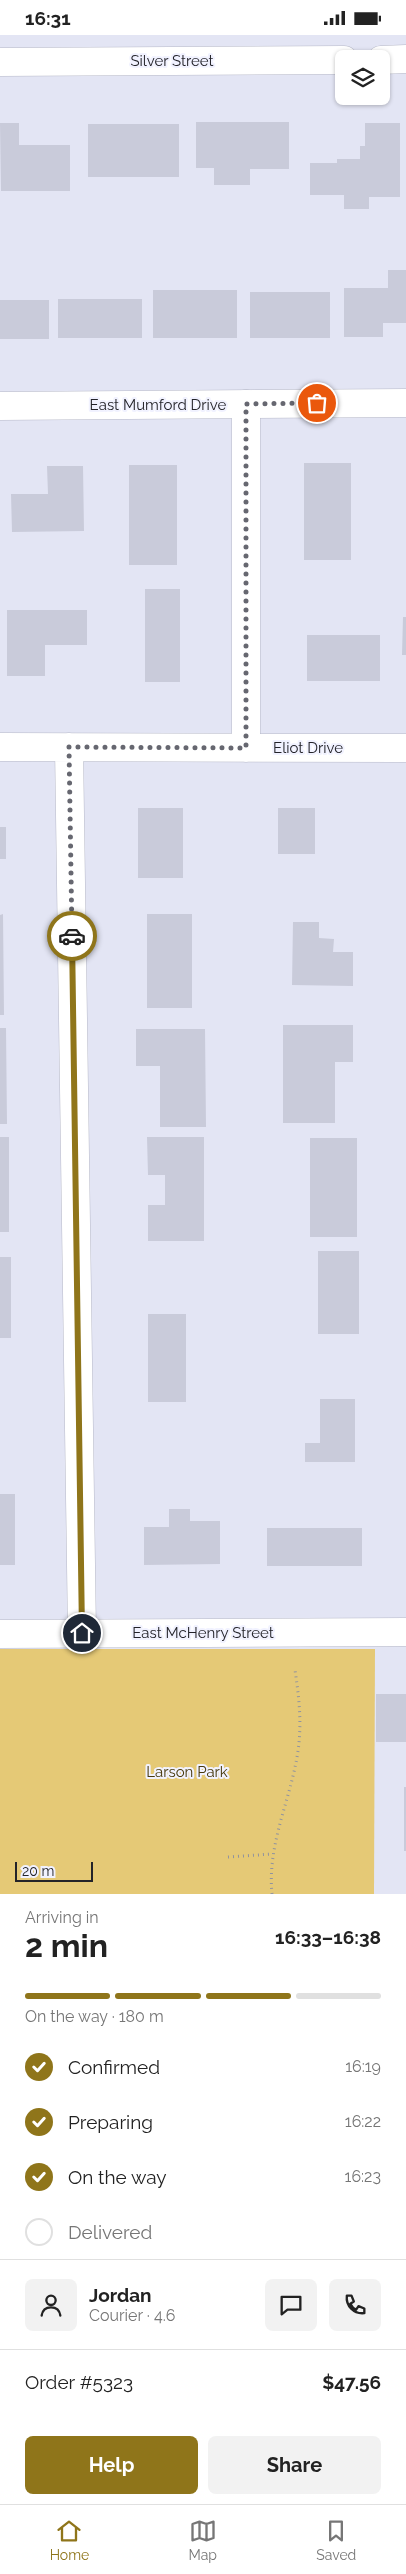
<!DOCTYPE html>
<meta charset="utf-8">
<style>
:root{--surface:#fff;--page:#f2f2f2;--text:#222;--muted:#767676;--line:#e0e0e0;--accent:#8f751a}
body{margin:0;font-family:Raleway,sans-serif;background:var(--page);color:var(--text);height:100vh;display:flex;flex-direction:column;font-size:19px;white-space:nowrap}
*{box-sizing:border-box;margin:0}
p{font-size:16px;color:var(--muted)}
.icon{flex:none;width:28px;height:28px;fill:none;stroke:currentColor;stroke-width:2;stroke-linecap:round;stroke-linejoin:round}
.map{position:relative;height:1859px;overflow:hidden}
.panel{display:flex;flex-direction:column;background:var(--surface);flex:1}
.panel>*{flex:none}
.controls{position:absolute;left:335px;top:15px;display:grid;gap:10px}
.controls a{display:grid;place-items:center;width:55px;height:55px;border-radius:8px;background:var(--surface);box-shadow:0 1px 4px #0004;font-size:25px}
.scale{position:absolute;left:15px;bottom:12px;width:78px;box-sizing:border-box;padding-left:5px;border:2px solid #232329;border-top:0;font-size:14px;line-height:18px;white-space:nowrap;color:#232329;-webkit-text-stroke:4px #f1f2ff;paint-order:stroke}
.pin{position:absolute;display:grid;place-items:center;width:42px;height:42px;color:#fff;margin:-21px;border:2px solid #fff;border-radius:50%;box-shadow:0 1px 5px #0007}
.courier{position:absolute;display:grid;place-items:center;width:50px;height:50px;margin:-25px;border:4px solid #8f751a;border-radius:50%;background:#fff;color:#222;box-shadow:0 1px 6px #0007}
.overview em{font-style:normal;font-weight:700}
.overview div{display:flex;flex-direction:column-reverse}
.overview{display:flex;align-items:center;justify-content:space-between;height:85px;padding:0 25px}
h1{font-size:32px;font-weight:700;line-height:38px}
.bar{display:grid;grid-template-columns:repeat(4,1fr);gap:8px 5px;align-content:center;height:60px;padding:0 25px}
.bar i{height:6px;border-radius:4px;background:var(--line)}
.bar .selected{background:var(--accent)}
.bar p{grid-column:span 4}
.line{display:flex;align-items:center;gap:12px;padding:0 25px;border-top:1px solid var(--line)}
.line div{flex:1}
.round{display:grid;place-items:center;flex:none;width:52px;height:52px;border-radius:8px;background:var(--page)}
ol{padding:0 25px;list-style:none}
li{display:flex;align-items:center;gap:15px;height:55px}
li p{margin-inline-start:auto}
li .icon{padding:5px;border-radius:50%;background:var(--accent);color:#fff;stroke-width:4}
li:last-child{color:var(--muted)}
li i{width:28px;height:28px;border:2px solid var(--line);border-radius:50%}
.cta{display:flex;gap:10px;margin-top:auto;padding:10px 25px}
.cta a{flex:1;height:58px;border-radius:8px;background:var(--accent);color:#fff;font-size:20px;font-weight:700;line-height:58px;text-align:center}
.cta a+a{background:var(--page);color:var(--text)}
.status{display:flex;justify-content:space-between;align-items:center;height:35px;padding:0 25px;background:var(--surface);direction:ltr}
.status svg{height:14px;fill:currentColor}
.menu{display:flex;justify-content:space-around;align-items:center;height:70px;border-top:1px solid var(--line);background:var(--surface);font-size:14px;color:var(--muted)}
.menu a{display:grid;justify-items:center;gap:2px}
.menu .selected{color:var(--accent)}
.map>svg:first-child{display:block}
.green{fill:#e5c976}
.building{fill:#c9cbda}
.lines{fill:none;stroke-linecap:round;stroke-linejoin:round}
.minor-casing{stroke:#b7b9c8;stroke-width:29}
.tertiary-casing{stroke:#b7b9c8;stroke-width:29}
.path{stroke:#91939e;stroke-width:3;stroke-dasharray:1 4;stroke-linecap:butt}
.minor{stroke:#fff;stroke-width:28}
.tertiary{stroke:#fff;stroke-width:28}
.done{stroke:#666770;stroke-width:5;stroke-dasharray:0 9}
.route{stroke:#8f751a;stroke-width:6}
.labels{text-anchor:middle;dominant-baseline:central;stroke-width:4;stroke-linejoin:round;paint-order:stroke}
.street-label{font-size:15px;fill:#232329;stroke:#f1f2ff}
.park-label{font-size:15px;fill:#47390c;stroke:#f1f2ff}
</style>
<div class="status"><b>16:31</b><svg viewBox="0 0 49 12"><path d="M0 12V9h3v3zM5 12V6h3v6zM10 12V3h3v9zM15 12V0h3v12zM26 1h20v11H26zM47 4h2v5h-2z"/></svg></div>
<div class="map">
<svg width="406" height="1859" viewBox="0 0 406 1859">
<rect width="100%" height="100%" fill="#e3e5f4"/>
<!-- green -->
<path class="green" d="M0,1614H375L374,1859H0Z"/>
<!-- building -->
<path class="building" d="M196,87H289V134H250V150H214V133H196Z
M0,88H19V110H70V156H1Z
M365,88H400V162H369V174H344V160H310V128H337V124H360V111H365Z
M88,89H179V142H88Z
M388,235H406V288H383V302H344V253H388Z
M153,255H237V303H153Z
M250,257H330V303H250Z
M58,264H142V303H58Z
M0,265H49V304H0Z
M304,428H351V525H304Z
M129,430H177V530H129Z
M47,431H83L84,496L12,497L11,459H48Z
M145,554H180V647H145Z
M7,575H87V610H45V641H7Z
M403,582H406V620H402Z
M307,600H380V646H307Z
M138,773H183V843H138Z
M278,773H315V819H278Z
M0,792H6V824H0Z
M3,879L4,980H0V880Z
M147,879H192V973H147Z
M293,887H319V903L334,904L333,917H353V951L292,950Z
M283,990H353V1027H335V1088H283Z
M0,993H6L7,1089H0Z
M136,994H205L206,1092H160V1031H136Z
M0,1102H9V1197H0Z
M147,1102H204V1206H148V1170H165V1140H148Z
M310,1103H357V1202H310Z
M318,1216H359V1299H318Z
M0,1222H11V1303H0Z
M148,1279H186V1367H148Z
M320,1364H355V1427H305V1408H320Z
M0,1459H15V1530H0Z
M169,1474H190V1486H220V1529L144,1530V1492H169Z
M267,1493H362V1531H267Z
M376,1659H406V1707H376Z
M404,1752H406V1816H404Z"/>
<g class="lines">
<!-- minor casing -->
<g class="minor-casing">
<path id="minor" d="M381,25L406,24
M0,27L344,25
M246,369V713
M0,712L406,713
M69,712L82,1598"/>
</g>
<!-- tertiary casing -->
<g class="tertiary-casing">
<path id="tertiary" d="M0,371L406,368
M0,1599L406,1597"/>
</g>
<!-- path -->
<path class="path" d="M228,1822L272,1819
M272,1859C267,1809 291,1764 298,1716C302,1688 299,1662 295,1635"/>
<!-- minor -->
<use href="#minor" class="minor"/>
<!-- tertiary -->
<use href="#tertiary" class="tertiary"/>
</g>
<g class="lines">
<!-- done -->
<path class="done" d="M72,901L69,712L246,713V369L317,368"/>
<!-- route -->
<path class="route" d="M72,901L82,1598"/>
</g>
<g class="labels">
<!-- street labels -->
<g class="street-label">
<text x="172" y="26">Silver Street</text>
<text x="158" y="370">East Mumford Drive</text>
<text x="308" y="713">Eliot Drive</text>
<text x="203" y="1598">East McHenry Street</text>
</g>
<!-- park labels -->
<g class="park-label">
<text x="187" y="1737">Larson Park</text>
</g>
</g>
</svg>
<div class="controls">
<a><svg class="icon" aria-label="layers" viewBox="0 0 24 24"><path d="M12 4l9 5-9 5-9-5zM3 14l9 5 9-5"/></svg></a>
</div>
<div class="scale">20 m</div>
<div class="pin" style="left:317px;top:368px;background:#ea580c"><svg class="icon" aria-label="bag" viewBox="0 0 24 24"><path d="M5 8h14l-1 12H6zM9 8a3 3 0 0 1 6 0"/></svg></div>
<div class="pin" style="left:82px;top:1598px;background:#1f2937"><svg class="icon" aria-label="home" viewBox="0 0 24 24"><path d="M3 11l9-7 9 7M6 9v11h12V9"/></svg></div>
<div class="courier" style="left:72px;top:901px"><svg class="icon" aria-label="car" viewBox="0 0 24 24"><path d="M5 17H2v-5l4-1 3-4h7l3 4 3 1v5h-3M9 17h6M6 11h13"/><circle cx="7" cy="17" r="2"/><circle cx="17" cy="17" r="2"/></svg></div>
</div>
<section class="panel">
<div class="overview"><div><h1>2 min</h1><p>Arriving in</p></div><em>16:33–16:38</em></div>
<div class="bar"><i class="selected"></i><i class="selected"></i><i class="selected"></i><i></i><p>On the way · 180 m</p></div>
<ol>
<li><svg class="icon" aria-label="check" viewBox="0 0 24 24"><path d="M5 12l5 5 9-10"/></svg>Confirmed<p>16:19</p></li>
<li><svg class="icon" aria-label="check" viewBox="0 0 24 24"><path d="M5 12l5 5 9-10"/></svg>Preparing<p>16:22</p></li>
<li><svg class="icon" aria-label="check" viewBox="0 0 24 24"><path d="M5 12l5 5 9-10"/></svg>On the way<p>16:23</p></li>
<li><i></i>Delivered</li>
</ol>
<div class="line" style="height:90px"><a class="round"><svg class="icon" aria-label="person" viewBox="0 0 24 24"><circle cx="12" cy="8" r="4"/><path d="M4 21q1-7 8-7t8 7"/></svg></a><div><b>Jordan</b><p>Courier · 4.6</p></div><a class="round"><svg class="icon" aria-label="chat" viewBox="0 0 24 24"><path d="M4 5h16v11H9l-5 4z"/></svg></a><a class="round"><svg class="icon" aria-label="phone" viewBox="0 0 24 24"><path d="M5 4h4l2 5-3 2q2 4 5 5l2-3 5 2v4C11 20 4 13 5 4z"/></svg></a></div>
<div class="line" style="height:65px"><div>Order #5323</div><b>$47.56</b></div>
<div class="cta"><a>Help</a><a>Share</a></div>
</section>
<nav class="menu">
<a class="selected"><svg class="icon" aria-label="home" viewBox="0 0 24 24"><path d="M3 11l9-7 9 7M6 9v11h12V9"/></svg>Home</a>
<a><svg class="icon" aria-label="map" viewBox="0 0 24 24"><path d="M3 6l6-2 6 2 6-2v14l-6 2-6-2-6 2zM9 4v14M15 6v14"/></svg>Map</a>
<a><svg class="icon" aria-label="saved" viewBox="0 0 24 24"><path d="M7 4h10v16l-5-4-5 4z"/></svg>Saved</a>
</nav>
